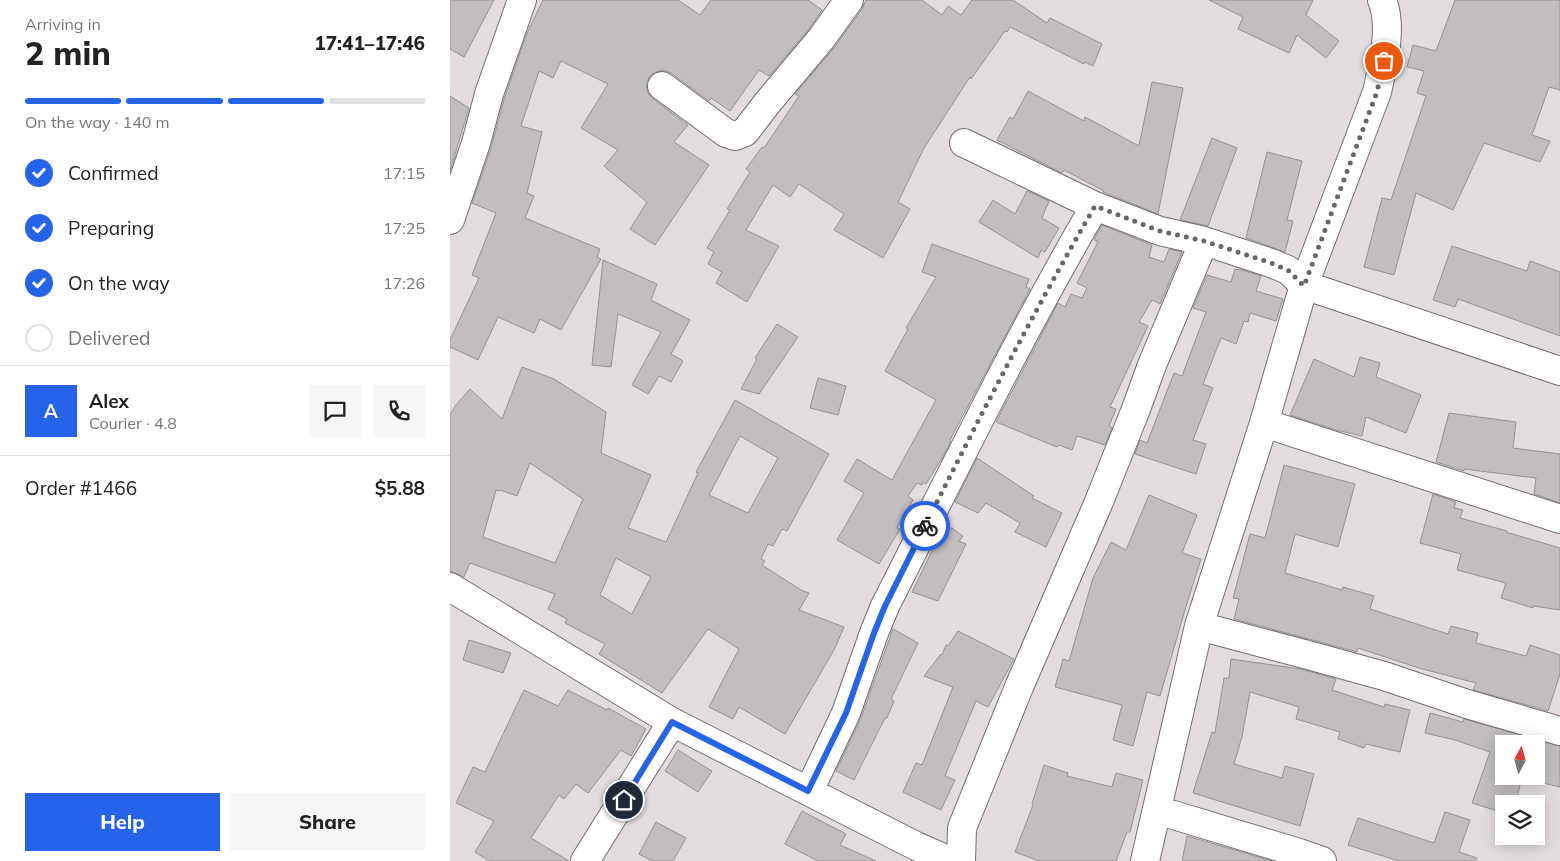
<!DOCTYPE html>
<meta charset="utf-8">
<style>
:root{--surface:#fff;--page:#f6f6f6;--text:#222;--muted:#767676;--line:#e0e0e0;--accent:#2563eb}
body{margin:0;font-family:Mulish,sans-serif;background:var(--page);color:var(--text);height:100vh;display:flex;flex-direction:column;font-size:19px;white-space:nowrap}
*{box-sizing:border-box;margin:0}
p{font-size:16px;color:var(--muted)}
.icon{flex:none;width:28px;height:28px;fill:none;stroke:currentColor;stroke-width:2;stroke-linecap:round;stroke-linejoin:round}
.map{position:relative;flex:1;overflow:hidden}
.panel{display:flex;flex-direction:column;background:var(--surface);width:450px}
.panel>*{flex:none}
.needle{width:32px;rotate:6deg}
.controls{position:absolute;left:1045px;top:735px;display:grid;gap:10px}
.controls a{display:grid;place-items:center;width:50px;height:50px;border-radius:0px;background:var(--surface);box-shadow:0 2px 12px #0003;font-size:25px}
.pin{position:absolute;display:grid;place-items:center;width:42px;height:42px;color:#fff;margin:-21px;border:2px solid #fff;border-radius:50%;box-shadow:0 1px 5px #0007}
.courier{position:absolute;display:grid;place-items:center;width:50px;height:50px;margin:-25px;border:4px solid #2563eb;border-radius:50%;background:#fff;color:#222;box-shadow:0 1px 6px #0007}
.summary em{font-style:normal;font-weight:800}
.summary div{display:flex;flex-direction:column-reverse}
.summary{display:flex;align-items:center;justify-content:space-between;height:85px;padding:0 25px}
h1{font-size:32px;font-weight:800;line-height:38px}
.bar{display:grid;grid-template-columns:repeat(4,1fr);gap:8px 5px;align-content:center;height:60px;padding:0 25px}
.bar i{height:6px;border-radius:4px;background:var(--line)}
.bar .active{background:var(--accent)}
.bar p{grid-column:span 4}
.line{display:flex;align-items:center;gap:12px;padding:0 25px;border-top:1px solid var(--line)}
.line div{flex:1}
.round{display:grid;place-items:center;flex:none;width:52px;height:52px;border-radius:0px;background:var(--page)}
ol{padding:0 25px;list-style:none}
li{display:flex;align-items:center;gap:15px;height:55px}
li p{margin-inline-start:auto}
li .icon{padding:5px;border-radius:50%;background:var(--accent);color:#fff;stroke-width:4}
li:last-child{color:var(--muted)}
li i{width:28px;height:28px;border:2px solid var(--line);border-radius:50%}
.button{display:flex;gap:10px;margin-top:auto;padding:10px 25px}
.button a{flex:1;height:58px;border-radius:0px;background:var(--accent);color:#fff;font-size:20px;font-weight:800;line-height:58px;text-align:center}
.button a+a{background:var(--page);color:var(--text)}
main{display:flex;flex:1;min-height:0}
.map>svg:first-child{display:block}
.building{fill:#c2bdbe;stroke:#969192;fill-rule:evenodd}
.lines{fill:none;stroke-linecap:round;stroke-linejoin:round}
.minor-casing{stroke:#726e6f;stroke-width:30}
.minor{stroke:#fff;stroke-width:28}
.done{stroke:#6a6668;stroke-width:5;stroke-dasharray:0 9}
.route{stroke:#2563eb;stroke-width:6}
</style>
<main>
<section class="panel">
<div class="summary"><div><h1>2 min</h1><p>Arriving in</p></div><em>17:41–17:46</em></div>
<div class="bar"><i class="active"></i><i class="active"></i><i class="active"></i><i></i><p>On the way · 140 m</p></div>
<ol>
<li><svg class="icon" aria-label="check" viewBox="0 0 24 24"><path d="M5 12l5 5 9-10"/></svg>Confirmed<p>17:15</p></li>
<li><svg class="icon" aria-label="check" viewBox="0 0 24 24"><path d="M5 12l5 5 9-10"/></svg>Preparing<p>17:25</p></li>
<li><svg class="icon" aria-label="check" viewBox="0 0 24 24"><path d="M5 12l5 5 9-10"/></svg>On the way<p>17:26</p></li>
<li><i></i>Delivered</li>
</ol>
<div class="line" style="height:90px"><b class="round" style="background:var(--accent);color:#fff">A</b><div><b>Alex</b><p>Courier · 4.8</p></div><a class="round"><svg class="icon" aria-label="chat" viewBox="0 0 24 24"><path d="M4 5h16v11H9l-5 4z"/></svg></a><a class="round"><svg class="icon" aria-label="phone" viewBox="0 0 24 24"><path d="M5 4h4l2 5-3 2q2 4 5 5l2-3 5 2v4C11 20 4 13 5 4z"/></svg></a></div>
<div class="line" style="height:65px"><div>Order #1466</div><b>$5.88</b></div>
<div class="button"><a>Help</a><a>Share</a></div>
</section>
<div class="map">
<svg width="1110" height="861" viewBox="0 0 1110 861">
<rect width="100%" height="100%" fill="#e2dcde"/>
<!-- building -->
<path class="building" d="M0,0H44L14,57L0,49Z
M93,0H228L250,15L261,0H358L372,10L359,29L319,76L309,70L280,111L261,98L259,101L221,73L213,70L206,72L199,77L196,85L198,93L202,98L238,125L224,142L259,165L205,245L180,229L197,202L154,166L168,150L131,128L158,84L111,61L103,78L89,71L71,126L92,132L77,193L84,196L75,218L150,249L147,257L151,259L111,330L90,319L84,333L48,317L28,360L0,347V340L29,278L22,275L46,213L22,203L41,148L54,99L77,33Z
M416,0H472L492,15L498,6L511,15L522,0H563L597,23L600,18L652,44L643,66L635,62L634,64L560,27L557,32L555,31L521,79L520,77L474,148L448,202L460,209L433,258L384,230L394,214L349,184L340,197L323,185L296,230L329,246L297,302L266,283L272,272L258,264L264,252L257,248L280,210L277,209L300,172L296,169L312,147L314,148L349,96L345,94L384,48L412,9Z
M759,0H863L856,15L889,41L876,58L847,35L839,53L788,29L793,17Z
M1005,0H1110V90L1099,87L1082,135L1100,141L1090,162L1034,143L1003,210L966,193L944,275L914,267L932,198L941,200L976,96L967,93L974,71L957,67L963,45L986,51Z
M702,82L733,88L708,214L653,192L654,191L614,170L612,173L547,140L560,117L563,119L578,91L634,121L635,117L689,146Z
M0,96L19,108L0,171Z
M762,138L787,148L758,226L730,220Z
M817,152L852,161L837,220L843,221L835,252L796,238Z
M577,191L599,201L592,218L609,228L595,252L591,250L588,258L529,222L543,200L565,214Z
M652,225L702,245L699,257L714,262L719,249L732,252L710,304L702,300L689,322L698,326L660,407L666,409L659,426L662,428L655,445L627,436L622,450L609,445L607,447L546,422L608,303L615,307L621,294L632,298L637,288L627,283L648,242L644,240Z
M482,244L579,279L576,287L580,289L500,440L501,441L494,455L476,484L473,482L472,485L467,483L458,496L463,500L447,528L450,529L429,564L387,540L414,493L394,481L407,459L442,480L486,400L435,371L458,329L456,328L486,277L472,272Z
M1002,246L1077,271L1080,261L1110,272V336L1008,299L1005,307L983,300Z
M153,260L207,284L201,300L240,320L221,354L233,361L221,382L209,376L198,394L182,385L211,332L168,314L161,367L142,365Z
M785,269L788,270L789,269L811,276L806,291L833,299L826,321L800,313L798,322L794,321L786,344L771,338L753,384L763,388L743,440L756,444L746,474L685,454L690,440L697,443L724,373L732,376L756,312L743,308L757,275L781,282Z
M327,324L348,337L309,394L291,389L307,359L305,358Z
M910,357L930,363L926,377L971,395L956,433L916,417L912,436L886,430L840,415L864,359L904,377Z
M72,367L104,379L156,412L151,453L201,475L178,528L216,542L248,473L246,472L285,400L379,454L337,531L332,529L323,546L318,544L311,559L315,561L312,565L351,590L359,593L349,610L394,627L384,650L335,734L289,707L283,719L259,707L289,649L258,629L212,693L149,654L155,644L115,623L117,619L98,609L105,594L20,563L14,577L0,571V415L5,406L20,389L52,419ZM290,436L328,458L298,513L259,495ZM80,463L133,499L105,563L33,537L46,490L49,491L50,490L67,496ZM166,558L201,577L182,614L150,595Z
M368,378L396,386L388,415L360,408Z
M999,413L1066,422L1063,448L1110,454V503L1084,494L1086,478L1014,469V471L986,462Z
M527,458L584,496L582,498L612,513L596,547L565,532L570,523L536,503L528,513L505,502Z
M834,465L905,484L888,547L845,534L835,573L892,590L893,587L924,596L920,609L998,634L1001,626L1028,633L1026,643L1076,656L1080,645L1110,655V674L1098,711L1023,690L1026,683L969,668L908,648L907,652L784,619L789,599L783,598L800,534L815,538Z
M983,494L1006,502L1004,508L1013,510L1010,518L1057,531L1056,532L1110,548V610L1083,606V608L1051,598L1056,583L1007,570L1011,554L970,543Z
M699,495L747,515L732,553L751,559L737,603L710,696L697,692L683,746L663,740L672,705L605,687L613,659L619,661L643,578L661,542L676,550Z
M493,528H502L513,536L509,541L516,544L488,601L462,592Z
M443,629L468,643L441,699L444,701L437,718H435L404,780L386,771L411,718Z
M508,631L564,659L538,707L526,701L495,776L505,780L491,810L453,792L466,763L472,765L503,687L474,676L491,654L492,655L496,645L498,646Z
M19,640L61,653L53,673L13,660Z
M781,659L851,669L886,679L882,690L934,707L935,704L960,710L950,752L916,744L914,748L888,739L890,732L846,719L849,707L800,692L792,737L784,764L832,778L835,766L864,774L850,826L743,793L762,732L765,733L774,678H779Z
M74,690L108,706L118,690L157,710L158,708L196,729L181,756L171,750L138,793L126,784L114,799L109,795L81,838L119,861H39L25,852L44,821L6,803L23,767L35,772Z
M980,713L1013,722L1014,719L1110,746V787L1072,778L1065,804H1054V813L1022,803L1040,752L1005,740L975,733ZM1054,744H1086V776H1054Z
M228,750L262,771L248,792L215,771Z
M594,765L618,773L617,776L662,787L666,773L693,780L680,832H677L666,861H589L565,852L583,805L582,804Z
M352,811L396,834L390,845L426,861H368L335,844Z
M995,812L1020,820L1009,852L1027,858L1026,861H949L898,845L908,818L984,843Z
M206,822L236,838L223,861H202L189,854Z
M737,836L822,861H732Z"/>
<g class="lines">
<!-- minor casing -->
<g class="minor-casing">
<path id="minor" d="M932,0C943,26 933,65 927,92L854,285L1110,371
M212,86L276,133L285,136L295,132L318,102L371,39L399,0
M514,143L645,206L710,231L754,241L821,263L838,270L854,285L814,423L749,626L695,861
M0,220L26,143L39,94L72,0
M814,423L1110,519
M0,587L222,722L466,846L500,861
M749,626L858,655L934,676L1017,704L1110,731
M359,791L396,713L424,633L435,606C503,472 569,336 645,206
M707,810L849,853L872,861
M135,861L222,722
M511,861L512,828L569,687L648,504L686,409L702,365L754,241"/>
</g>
<!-- minor -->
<use href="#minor" class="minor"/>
</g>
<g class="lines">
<!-- done -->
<path class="done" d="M475,526C529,418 584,311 645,206L710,231L754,241L821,263L838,270L854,286L927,92L934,61"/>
<!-- route -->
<path class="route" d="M174,800L222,722L358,791L396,713L424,633L435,606L475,526"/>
</g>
</svg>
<div class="controls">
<a><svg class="needle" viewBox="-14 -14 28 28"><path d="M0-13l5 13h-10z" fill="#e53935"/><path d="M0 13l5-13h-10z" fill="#767676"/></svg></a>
<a><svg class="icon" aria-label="layers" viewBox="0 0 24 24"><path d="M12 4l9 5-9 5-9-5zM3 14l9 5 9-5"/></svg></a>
</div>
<div class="pin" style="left:934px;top:61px;background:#ea580c"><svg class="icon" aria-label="bag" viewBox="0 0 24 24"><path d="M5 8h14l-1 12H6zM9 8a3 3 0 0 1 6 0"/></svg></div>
<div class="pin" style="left:174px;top:800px;background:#1f2937"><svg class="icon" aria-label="home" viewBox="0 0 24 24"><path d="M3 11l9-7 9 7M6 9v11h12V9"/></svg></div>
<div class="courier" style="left:475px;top:526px"><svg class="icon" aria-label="bike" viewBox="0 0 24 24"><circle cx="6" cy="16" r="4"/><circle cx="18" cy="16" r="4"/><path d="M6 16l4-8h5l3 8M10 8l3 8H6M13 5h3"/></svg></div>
</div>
</main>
